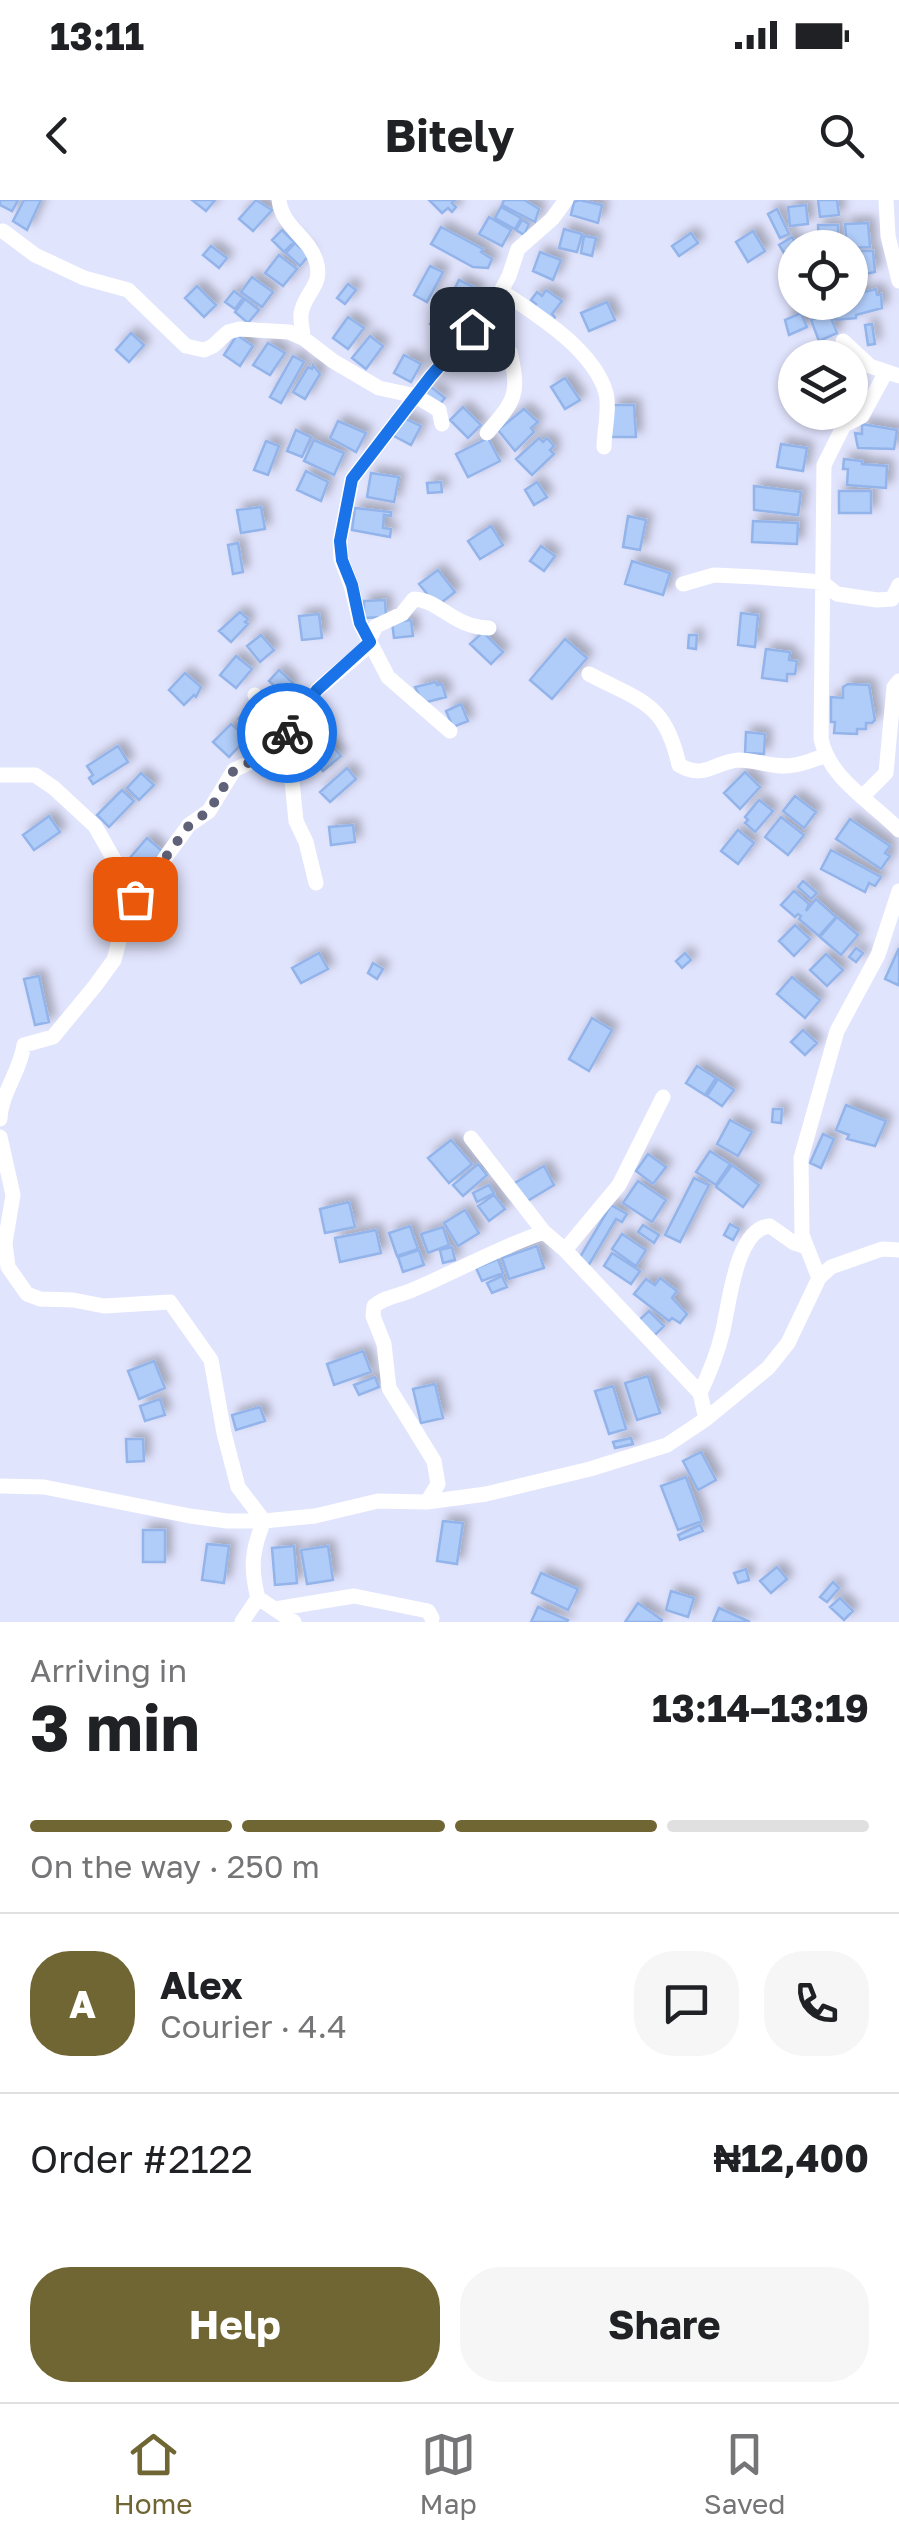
<!DOCTYPE html>
<meta charset="utf-8">
<style>
:root{--surface:#fff;--page:#f6f6f6;--text:#202124;--muted:#757577;--line:#e0e0e0;--accent:#6f6633}
body{margin:0;font-family:"Golos Text",sans-serif;background:var(--page);color:var(--text);height:100vh;display:flex;flex-direction:column;font-size:38px;white-space:nowrap}
*{box-sizing:border-box;margin:0}
p{font-size:32px;color:var(--muted)}
.icon{flex:none;width:55px;height:55px;fill:none;stroke:currentColor;stroke-width:2;stroke-linecap:round;stroke-linejoin:round}
.map{position:relative;height:1422px;overflow:hidden}
.panel{display:flex;flex-direction:column;background:var(--surface);flex:1}
.panel>*{flex:none}
.fabs{position:absolute;left:778px;top:30px;display:grid;gap:20px}
.fabs a{display:grid;place-items:center;width:90px;height:90px;border-radius:50%;background:var(--surface);box-shadow:0 2px 8px #0004;font-size:50px}
.pin{position:absolute;display:grid;place-items:center;width:85px;height:85px;color:#fff;margin:-42px;border-radius:20px;box-shadow:0 5px 15px #0006}
.courier{position:absolute;display:grid;place-items:center;width:100px;height:100px;margin:-50px;border:8px solid #1a73e8;border-radius:50%;background:#fff;color:#222;box-shadow:0 2px 12px #0007}
.summary em{font-style:normal;font-weight:700}
.summary div{display:flex;flex-direction:column-reverse}
.summary{display:flex;align-items:center;justify-content:space-between;height:170px;padding:0 30px}
h1{font-size:65px;font-weight:700;line-height:75px}
.bar{display:grid;grid-template-columns:repeat(4,1fr);gap:15px 10px;align-content:center;height:120px;padding:0 30px}
.bar i{height:12px;border-radius:8px;background:var(--line)}
.bar .selected{background:var(--accent)}
.bar p{grid-column:span 4}
.line{display:flex;align-items:center;gap:25px;padding:0 30px;border-top:2px solid var(--line)}
.line div{flex:1}
.round{display:grid;place-items:center;flex:none;width:105px;height:105px;border-radius:40px;background:var(--page)}
.button{display:flex;gap:20px;margin-top:auto;padding:20px 30px}
.button a{flex:1;height:115px;border-radius:40px;background:var(--accent);color:#fff;font-size:40px;font-weight:700;line-height:115px;text-align:center}
.button a+a{background:var(--page);color:var(--text)}
.status{display:flex;justify-content:space-between;align-items:center;height:70px;padding:0 50px;background:var(--surface);direction:ltr}
.status svg{height:28px;fill:currentColor}
header{display:flex;justify-content:space-between;align-items:center;height:130px;padding:0 30px;background:var(--surface);font-size:45px;font-weight:700}
.menu{display:flex;justify-content:space-around;align-items:center;height:140px;border-top:2px solid var(--line);background:var(--surface);font-size:28px;color:var(--muted)}
.menu a{display:grid;justify-items:center;gap:5px}
.menu .selected{color:var(--accent)}
.map>svg:first-child{display:block}
.building{fill:#b0ccf9;stroke:#92b4ea;stroke-width:2.5;filter:url(#shadow)}
.lines{fill:none;stroke-linecap:round;stroke-linejoin:round}
.minor{stroke:#fff;stroke-width:15}
.done{stroke:#5f6178;stroke-width:10;stroke-dasharray:0 18}
.route{stroke:#1a73e8;stroke-width:12}
</style>
<div class="status"><b>13:11</b><svg viewBox="0 0 49 12"><path d="M0 12V9h3v3zM5 12V6h3v6zM10 12V3h3v9zM15 12V0h3v12zM26 1h20v11H26zM47 4h2v5h-2z"/></svg></div>
<header><svg class="icon" aria-label="back" viewBox="0 0 24 24"><path d="M15 5l-7 7 7 7"/></svg>Bitely<svg class="icon" aria-label="search" viewBox="0 0 24 24"><circle cx="10" cy="10" r="6"/><path d="M15 15l6 6"/></svg></header>
<div class="map">
<svg width="899" height="1422" viewBox="0 0 899 1422">
<defs>
<filter id="shadow"><feDropShadow dx="6" dy="-6" stdDeviation="5" flood-color="#0004"/></filter>
</defs>
<rect width="100%" height="100%" fill="#e1e4fd"/>
<!-- building -->
<path class="building" d="M0,0H18L12,11L0,5Z
M24,0H41L27,30L13,21Z
M192,0H215L206,11Z
M256,0L272,10L253,31L239,19Z
M429,0H455L452,3L456,7L452,12L448,8L442,13Z
M504,0H524L531,4L539,9L535,22L502,5Z
M579,0L602,5L598,23L571,15L574,2Z
M818,0H837L839,15L820,17Z
M806,5L808,24L790,26L788,7Z
M501,7L521,18L515,29L495,18Z
M777,9L789,34L780,38L768,14Z
M489,17L511,30L502,46L479,34Z
M522,20L529,24L524,35L516,30Z
M868,23L870,47L847,48L845,24Z
M818,25H838V48H819Z
M441,27L483,49L481,52L492,59L488,68L473,67L431,44Z
M564,29L582,34L577,52L559,48Z
M282,30L294,42L284,52L272,40Z
M753,31L765,51L748,62L736,42Z
M691,33L698,43L679,56L672,46Z
M584,36L596,38L592,56L581,53Z
M792,37L797,45L784,53L779,45Z
M295,43L309,55L300,66L286,53Z
M211,46L227,58L219,68L203,55Z
M862,51H873L875,72L860,75L861,79L854,81L853,77L850,78V56Z
M540,52L561,60L553,80L533,71Z
M279,55L297,69L283,86L265,73Z
M430,66L443,72L427,102L414,95Z
M252,77L273,92L262,107L241,92Z
M795,77V97H793L786,81Z
M459,80L478,89L469,107L450,98Z
M348,84L356,90L345,104L337,98Z
M197,86L216,105L204,117L185,98Z
M876,89L877,95L881,94L882,108L856,115V118L836,120L832,102H850V92L852,95Z
M546,90L562,101L552,114L555,117L552,121L533,107L536,104L531,100L537,92L542,96Z
M234,91L243,98L235,109L225,102Z
M245,99L259,110L248,123L235,112Z
M607,102L615,120L589,131L581,113Z
M440,106L461,118L451,136L430,124Z
M801,113L807,127L789,135L785,120Z
M829,113L837,133L819,141L811,120Z
M348,117L364,128L348,149L333,138Z
M872,124L875,144L868,145L865,125Z
M131,133L144,145L129,162L116,150Z
M237,135L253,146L240,166L224,155Z
M370,136L383,146L366,169L352,158Z
M483,139L504,154L493,169L472,154Z
M268,143L285,153L270,175L253,165Z
M404,155L421,164L411,182L394,173Z
M293,156L304,162L281,203L270,197Z
M313,165L320,174L305,199L293,192L308,167L312,169Z
M565,178L580,200L565,209L551,187Z
M431,187L445,198L439,205L425,194Z
M613,205H634L636,237H609Z
M463,207L481,225L468,238L450,220Z
M524,209L538,222L531,228L534,232L515,251L498,230Z
M402,217L421,226L411,245L392,235Z
M338,221L366,233L356,252L330,238Z
M862,224L897,230L894,249L858,248L855,233L862,234Z
M296,230L311,237L302,257L287,251Z
M488,238L500,261L468,277L456,254Z
M539,238L543,242L547,238L554,246L550,250L554,254L532,275L516,259Z
M314,240L344,253L334,275L304,261Z
M266,241L279,246L268,275L254,270Z
M781,244L807,248L803,271L777,267Z
M844,259L862,261V264L887,266L886,288L847,285L848,269H843Z
M306,271L328,282L321,301L297,290Z
M371,273L399,277L394,302L367,297Z
M441,282L442,292L428,293L427,283Z
M537,282L547,297L534,305L525,290Z
M754,286L801,292L798,315L754,310Z
M839,291H871V313H839Z
M261,307L265,329L241,333L237,310Z
M355,308L391,312V316L384,315L383,328L391,329L390,337L352,330Z
M628,316L646,320L640,350L623,347Z
M753,321L798,323L797,344L752,342Z
M491,326L503,345L480,359L468,341Z
M238,343L243,372L233,374L228,345Z
M541,346L555,356L544,371L530,361Z
M632,361L670,373L663,395L625,384Z
M438,370L455,392L437,406L419,384Z
M385,400L386,417L364,418V401Z
M240,412L248,419L245,422L248,424L231,442L219,431Z
M741,413L758,415L755,447L738,445Z
M319,414L322,438L302,440L299,416Z
M411,420L413,436L394,438L392,422Z
M483,432L503,452L491,464L470,444Z
M261,435L274,450L260,462L247,446Z
M689,435H697L696,449L688,448Z
M565,439L587,458L552,499L530,480Z
M766,449L790,452L789,460L797,461L795,474H787V481L762,478Z
M236,456L252,469L236,488L220,475Z
M279,470L293,483L283,494L269,481Z
M185,473L201,487L196,497L194,495L184,505L169,490Z
M436,482L437,485L442,484L446,497L423,503L415,487Z
M848,484L869,485L875,520L872,523H866V529H857V534L834,533L835,522H831V497L843,498V487Z
M461,504L468,521L453,527L446,511Z
M247,508L262,520L253,531L238,519Z
M231,524L247,538L229,557L213,542Z
M746,532L765,534L764,554L745,553Z
M300,540L311,565L295,572L283,547Z
M331,544L341,556L323,571L313,560Z
M118,546L128,562L93,584L89,578L93,575L87,566Z
M347,568L356,579L330,602L320,592Z
M745,572L760,587L740,609L724,593Z
M141,573L154,585L139,600L127,588Z
M122,590L134,601L109,627L97,615Z
M795,596L816,612L804,628L783,611Z
M759,600L773,611L755,632L745,623L748,620L745,617Z
M49,616L60,632L34,650L23,635Z
M781,617L804,635L788,655L765,637Z
M850,619L890,646L885,653L890,656L881,669L836,639Z
M353,625L355,642L331,645L329,627Z
M738,630L754,643L738,664L721,651Z
M147,638L162,651L144,672L128,660Z
M831,650L881,677L875,686L869,683L865,692L821,669Z
M803,681L817,693L811,699L798,687Z
M794,691L809,704L806,711L816,699L836,717L819,736L799,719L801,716L798,714L795,717L781,705Z
M837,717L858,735L841,755L820,737Z
M795,725L810,739L794,756L779,741Z
M856,748L863,753L856,762L849,757Z
M899,748V783L898,785L885,779Z
M319,753L328,769L301,783L292,768Z
M685,753L691,760L682,768L676,761Z
M826,754L843,770L827,786L810,770Z
M373,763L383,769L377,779L368,773Z
M39,776L49,822L35,825L24,779Z
M792,777L820,800L805,818L777,794Z
M592,818L612,830L589,871L569,859Z
M803,830L817,843L805,855L791,842Z
M697,866L716,878L705,895L686,883Z
M718,879L734,890L722,906L707,896Z
M846,905L886,921L875,946L847,939L849,935L836,930Z
M773,909H782L781,923L772,922Z
M730,920L752,932L738,956L717,944Z
M823,934L834,939L821,968L810,963Z
M451,940L472,964L449,983L428,958Z
M710,951L730,964L716,985L696,972Z
M648,954L666,967L653,984L636,971Z
M478,964L487,975L463,996L453,985Z
M732,965L759,985L743,1007L716,987Z
M544,966L554,985L524,1003L513,984Z
M694,978L709,985L680,1042L665,1035Z
M638,981L666,1000L652,1022L623,1003Z
M489,985L494,993L477,1002L473,993Z
M494,995L505,1009L489,1021L478,1006Z
M349,1002L355,1027L325,1033L320,1009Z
M611,1005L627,1014L622,1022L616,1019L587,1068L577,1062Z
M465,1010L479,1033L458,1046L444,1023Z
M730,1024L739,1029L733,1040L724,1035Z
M643,1025L659,1035L654,1043L638,1032Z
M410,1026L418,1049L397,1056L389,1033Z
M443,1027L449,1045L428,1053L421,1034Z
M376,1030L381,1053L340,1062L335,1038Z
M622,1034L646,1050L636,1066L612,1049Z
M537,1046L544,1068L509,1079L502,1058Z
M452,1047L455,1060L443,1063L440,1050Z
M419,1050L424,1065L403,1072L398,1057Z
M612,1053L640,1071L631,1084L604,1066Z
M498,1059L503,1073L482,1081L476,1068Z
M502,1076L507,1087L492,1093L487,1083Z
M660,1078L677,1091L672,1098L687,1114L680,1123L672,1118L669,1121L634,1094L646,1079L655,1085Z
M649,1111L664,1126L653,1137L638,1121Z
M363,1151L371,1172L334,1185L327,1164Z
M154,1161L165,1188L139,1199L128,1171Z
M648,1176L660,1213L637,1220L625,1183Z
M375,1177L379,1187L359,1195L354,1185Z
M435,1184L443,1218L421,1223L413,1189Z
M613,1186L626,1229L609,1234L595,1191Z
M160,1199L165,1215L145,1221L140,1206Z
M260,1207L265,1221L236,1230L232,1215Z
M631,1238L633,1244L615,1248L613,1242Z
M126,1239H143L144,1261L127,1262Z
M701,1252L716,1280L698,1290L683,1261Z
M686,1277L702,1321L678,1330L661,1286Z
M443,1321L463,1323L457,1364L437,1361Z
M700,1325L703,1331L680,1340L678,1335Z
M143,1330H165V1362H143Z
M207,1344L229,1346L224,1383L202,1380Z
M294,1346L297,1383L275,1385L272,1348Z
M328,1346L333,1380L307,1384L301,1350Z
M777,1367L787,1379L771,1393L760,1381Z
M746,1369L749,1380L738,1383L734,1373Z
M541,1373L578,1389L568,1410L532,1393Z
M833,1382L839,1388L827,1402L820,1397Z
M671,1391L694,1398L688,1417L666,1410Z
M840,1398L853,1411L844,1420L830,1407Z
M638,1403L662,1420L661,1422H625Z
M538,1407L568,1420L567,1422H531Z
M719,1408L750,1422H713Z"/>
<g class="lines">
<!-- minor -->
<path class="minor" d="M279,0C282,27 309,37 316,61C324,86 304,92 301,114C300,121 303,130 303,138
M886,0L888,36L899,81
M3,31L35,55L84,78L128,90L186,146L204,150L213,146L228,132L239,129L289,132L303,138L333,161L379,188L416,196L439,210L442,224
M501,91C536,114 594,150 606,193C610,209 604,231 604,247
M843,141L870,166L899,176
M886,172L862,216L844,225L824,265L821,538C828,578 872,602 899,630
M487,233C515,200 520,195 510,152C491,140 495,127 493,106
M683,384L714,375L757,377L822,382L837,394L877,400L892,399L899,385
M589,474C642,502 665,502 679,565C705,580 713,562 739,560C757,560 775,569 794,565C804,564 814,559 824,556
M255,495L270,526L283,569L292,581L296,621L306,642L316,683
M450,531L388,477L360,423L351,385L341,359L340,341L352,279L431,176L493,106L509,76L518,49L552,19L566,0
M0,575H35L54,588L95,626L116,663L142,690
M863,596L886,573L894,487L899,481
M0,919C1,893 20,872 24,845L53,837L95,786L114,760L126,714L135,699L189,625L209,611L234,570L275,551L317,490L365,449L376,426L402,414L414,399C440,400 452,427 489,428
M0,937L13,995L5,1043L8,1067L27,1094L40,1099L73,1100L104,1106L170,1102L211,1160L224,1233L238,1287L264,1321C252,1349 250,1368 258,1398L294,1422
M471,938L544,1032L565,1050L700,1193L706,1219
M565,1050L619,985L663,897
M819,1078L802,1035L801,958L837,831L878,755L899,691
M700,1193C709,1174 717,1155 722,1134C729,1108 735,1028 770,1026L794,1043L806,1047
M0,1286L44,1287L190,1316L227,1321H264L315,1316L378,1301L427,1302L486,1294L590,1269L667,1245L706,1219L768,1168L788,1143L819,1078L831,1067L882,1049L899,1050
M427,1302L438,1284L434,1261L389,1188L384,1144L373,1116L374,1106C385,1097 397,1096 410,1091C456,1072 497,1048 544,1032
M275,1409L354,1396L428,1411L432,1418
M242,1422L258,1398"/>
</g>
<g class="lines">
<!-- done -->
<path class="done" d="M135,699L190,624L209,611L234,570L275,550L287,533"/>
<!-- route -->
<path class="route" d="M287,533L317,490L370,442L360,423L352,385L342,360L340,341L352,279L431,176L472,129"/>
</g>
</svg>
<div class="fabs">
<a><svg class="icon" aria-label="locate" viewBox="0 0 24 24"><circle cx="12" cy="12" r="6"/><path d="M12 2v4M12 18v4M2 12h4M18 12h4"/></svg></a>
<a><svg class="icon" aria-label="layers" viewBox="0 0 24 24"><path d="M12 4l9 5-9 5-9-5zM3 14l9 5 9-5"/></svg></a>
</div>
<div class="pin" style="left:135px;top:699px;background:#ea580c"><svg class="icon" aria-label="bag" viewBox="0 0 24 24"><path d="M5 8h14l-1 12H6zM9 8a3 3 0 0 1 6 0"/></svg></div>
<div class="pin" style="left:472px;top:129px;background:#1f2937"><svg class="icon" aria-label="home" viewBox="0 0 24 24"><path d="M3 11l9-7 9 7M6 9v11h12V9"/></svg></div>
<div class="courier" style="left:287px;top:533px"><svg class="icon" aria-label="bike" viewBox="0 0 24 24"><circle cx="6" cy="16" r="4"/><circle cx="18" cy="16" r="4"/><path d="M6 16l4-8h5l3 8M10 8l3 8H6M13 5h3"/></svg></div>
</div>
<section class="panel">
<div class="summary"><div><h1>3 min</h1><p>Arriving in</p></div><em>13:14–13:19</em></div>
<div class="bar"><i class="selected"></i><i class="selected"></i><i class="selected"></i><i></i><p>On the way · 250 m</p></div>
<div class="line" style="height:180px"><b class="round" style="background:var(--accent);color:#fff">A</b><div><b>Alex</b><p>Courier · 4.4</p></div><a class="round"><svg class="icon" aria-label="chat" viewBox="0 0 24 24"><path d="M4 5h16v11H9l-5 4z"/></svg></a><a class="round"><svg class="icon" aria-label="phone" viewBox="0 0 24 24"><path d="M5 4h4l2 5-3 2q2 4 5 5l2-3 5 2v4C11 20 4 13 5 4z"/></svg></a></div>
<div class="line" style="height:130px"><div>Order #2122</div><b>₦12,400</b></div>
<div class="button"><a>Help</a><a>Share</a></div>
</section>
<nav class="menu">
<a class="selected"><svg class="icon" aria-label="home" viewBox="0 0 24 24"><path d="M3 11l9-7 9 7M6 9v11h12V9"/></svg>Home</a>
<a><svg class="icon" aria-label="map" viewBox="0 0 24 24"><path d="M3 6l6-2 6 2 6-2v14l-6 2-6-2-6 2zM9 4v14M15 6v14"/></svg>Map</a>
<a><svg class="icon" aria-label="saved" viewBox="0 0 24 24"><path d="M7 4h10v16l-5-4-5 4z"/></svg>Saved</a>
</nav>
